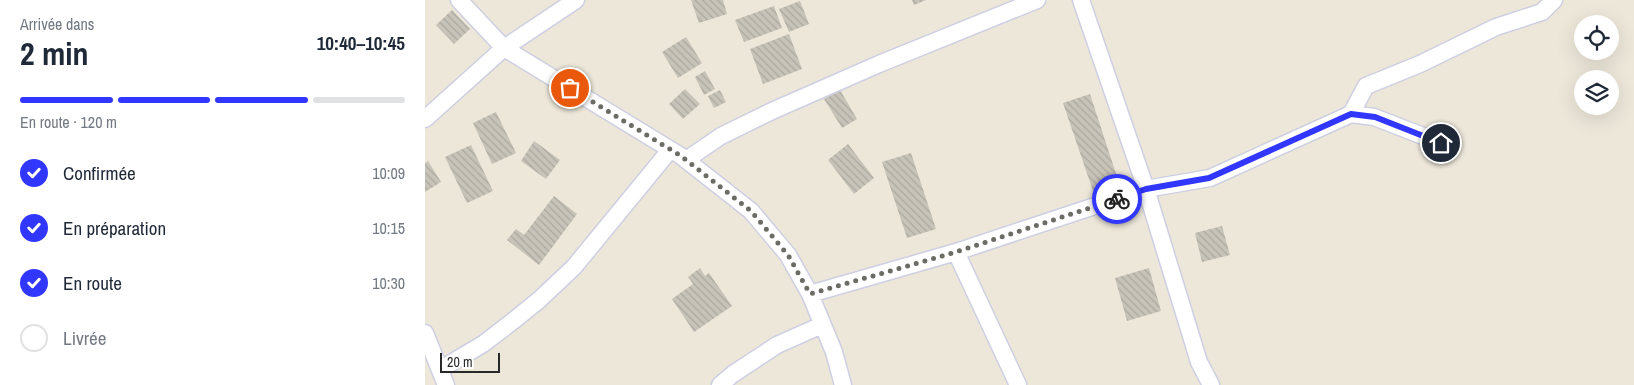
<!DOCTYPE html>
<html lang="fr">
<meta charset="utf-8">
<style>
:root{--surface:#fff;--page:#f6f6f7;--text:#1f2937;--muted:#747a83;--line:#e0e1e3;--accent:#3237ff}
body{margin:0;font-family:"Archivo Narrow",sans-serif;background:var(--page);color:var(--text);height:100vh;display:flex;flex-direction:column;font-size:19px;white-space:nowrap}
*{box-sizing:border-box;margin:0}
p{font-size:16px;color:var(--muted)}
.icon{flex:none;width:28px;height:28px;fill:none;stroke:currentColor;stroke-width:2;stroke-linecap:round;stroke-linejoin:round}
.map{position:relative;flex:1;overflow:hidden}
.sheet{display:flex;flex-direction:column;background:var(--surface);width:425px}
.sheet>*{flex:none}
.fabs{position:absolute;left:1149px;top:15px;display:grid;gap:10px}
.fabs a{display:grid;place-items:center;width:45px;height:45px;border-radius:50%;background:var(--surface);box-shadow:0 5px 20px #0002;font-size:25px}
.scale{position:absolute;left:15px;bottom:12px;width:60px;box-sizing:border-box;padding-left:5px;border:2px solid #282828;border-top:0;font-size:14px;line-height:18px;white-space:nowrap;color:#282828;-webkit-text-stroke:4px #fff;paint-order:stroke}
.pin{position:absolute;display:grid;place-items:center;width:42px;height:42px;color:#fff;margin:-21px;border:2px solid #fff;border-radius:50%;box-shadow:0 1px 5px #0007}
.courier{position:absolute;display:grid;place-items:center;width:50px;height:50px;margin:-25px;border:4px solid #3237ff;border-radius:50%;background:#fff;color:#222;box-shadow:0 1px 6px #0007}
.head em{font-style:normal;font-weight:700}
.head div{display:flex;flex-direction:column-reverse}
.head{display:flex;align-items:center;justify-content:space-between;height:85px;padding:0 20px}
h1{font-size:32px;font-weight:700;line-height:38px}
.bar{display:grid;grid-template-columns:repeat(4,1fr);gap:8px 5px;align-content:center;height:60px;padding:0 20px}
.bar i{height:6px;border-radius:4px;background:var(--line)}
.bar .active{background:var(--accent)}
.bar p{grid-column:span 4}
ol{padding:0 20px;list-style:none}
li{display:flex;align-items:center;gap:15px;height:55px}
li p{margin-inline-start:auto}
li .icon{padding:5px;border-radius:50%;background:var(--accent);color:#fff;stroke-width:4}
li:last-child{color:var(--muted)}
li i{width:28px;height:28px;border:2px solid var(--line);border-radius:50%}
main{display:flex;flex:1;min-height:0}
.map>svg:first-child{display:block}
.building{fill:url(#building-back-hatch)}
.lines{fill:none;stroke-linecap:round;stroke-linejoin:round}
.minor-casing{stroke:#cecfe2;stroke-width:19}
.minor{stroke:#fff;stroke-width:16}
.done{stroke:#6d6b66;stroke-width:5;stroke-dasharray:0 9}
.route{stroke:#3237ff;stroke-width:6}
</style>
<main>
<section class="sheet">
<div class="head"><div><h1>2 min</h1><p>Arrivée dans</p></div><em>10:40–10:45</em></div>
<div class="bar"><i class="active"></i><i class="active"></i><i class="active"></i><i></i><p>En route · 120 m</p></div>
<ol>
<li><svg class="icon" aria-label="check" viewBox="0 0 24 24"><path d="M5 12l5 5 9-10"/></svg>Confirmée<p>10:09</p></li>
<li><svg class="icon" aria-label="check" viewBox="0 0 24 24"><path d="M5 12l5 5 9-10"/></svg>En préparation<p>10:15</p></li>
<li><svg class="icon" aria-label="check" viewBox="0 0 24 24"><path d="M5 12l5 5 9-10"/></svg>En route<p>10:30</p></li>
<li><i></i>Livrée</li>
</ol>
</section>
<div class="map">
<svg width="1209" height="385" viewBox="0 0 1209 385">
<defs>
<pattern id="building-back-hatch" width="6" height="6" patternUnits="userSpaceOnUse" patternTransform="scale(1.25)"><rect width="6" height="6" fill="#c7c3b9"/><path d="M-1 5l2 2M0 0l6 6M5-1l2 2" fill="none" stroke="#aba89f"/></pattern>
</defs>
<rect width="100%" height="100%" fill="#ece7d9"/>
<!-- building -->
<path class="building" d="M266,0H298L302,14L274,23Z
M487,0H501L489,5Z
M375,1L384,24L364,32L354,9Z
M349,6L357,28L319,42L310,20Z
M27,10L45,29L29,44L11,25Z
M364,34L377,69L338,84L325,49Z
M261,37L277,63L253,78L237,52Z
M280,71L290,89L279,95L270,77Z
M260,89L275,104L258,119L244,104Z
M295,90L301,102L289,108L283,96Z
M415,90L432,119L417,128L399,99Z
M665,94L694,183L668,191L638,103Z
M71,112L91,153L67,164L48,123Z
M109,141L135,160L121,179L96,161Z
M423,144L449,178L429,194L403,160Z
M46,145L68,191L42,203L20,157Z
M486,153L511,229L482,238L457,162Z
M3,161L16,182L0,192V163Z
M129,196L152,214L114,265L82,240L91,229L99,235Z
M797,226L805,255L777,262L770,233Z
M275,268L280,276L284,273L307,306L269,332L247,299L268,284L263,277Z
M724,268L736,311L702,321L690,278Z"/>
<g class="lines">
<!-- minor casing -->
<g class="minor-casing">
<path id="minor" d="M34,0L79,48L256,156L326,211L363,255L385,294L409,352L418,385
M656,0L721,189L774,362L786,385
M926,114L949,117L1016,143
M0,119L79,48L151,0
M261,160L296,136L347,111L454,64L612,0
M531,252L593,385
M385,294L531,252L721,189L785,178L926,114L941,86L995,64L1071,27L1117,12L1129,0
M0,333L21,385
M16,369L58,344L88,321L114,300L149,267L245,150
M295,385L308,374L352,345L397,325"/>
</g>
<!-- minor -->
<use href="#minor" class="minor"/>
</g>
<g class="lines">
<!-- done -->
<path class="done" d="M145,88L256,156L326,211L363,255L385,294L531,252L692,199"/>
<!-- route -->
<path class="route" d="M692,199L721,189L784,178L926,114L950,117L1016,143"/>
</g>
</svg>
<div class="fabs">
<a><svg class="icon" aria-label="locate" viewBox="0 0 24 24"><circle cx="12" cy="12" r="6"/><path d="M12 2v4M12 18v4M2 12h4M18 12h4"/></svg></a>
<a><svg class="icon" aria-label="layers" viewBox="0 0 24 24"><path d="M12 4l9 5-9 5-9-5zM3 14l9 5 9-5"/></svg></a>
</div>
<div class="scale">20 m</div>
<div class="pin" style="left:145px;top:88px;background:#ea580c"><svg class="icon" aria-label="bag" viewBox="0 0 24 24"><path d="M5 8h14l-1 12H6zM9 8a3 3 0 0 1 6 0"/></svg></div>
<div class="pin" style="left:1016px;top:143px;background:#1f2937"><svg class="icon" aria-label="home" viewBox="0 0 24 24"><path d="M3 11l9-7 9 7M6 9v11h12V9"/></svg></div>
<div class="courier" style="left:692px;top:199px"><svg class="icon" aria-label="bike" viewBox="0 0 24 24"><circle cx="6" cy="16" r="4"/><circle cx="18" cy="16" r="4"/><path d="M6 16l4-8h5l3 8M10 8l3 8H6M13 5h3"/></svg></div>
</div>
</main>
